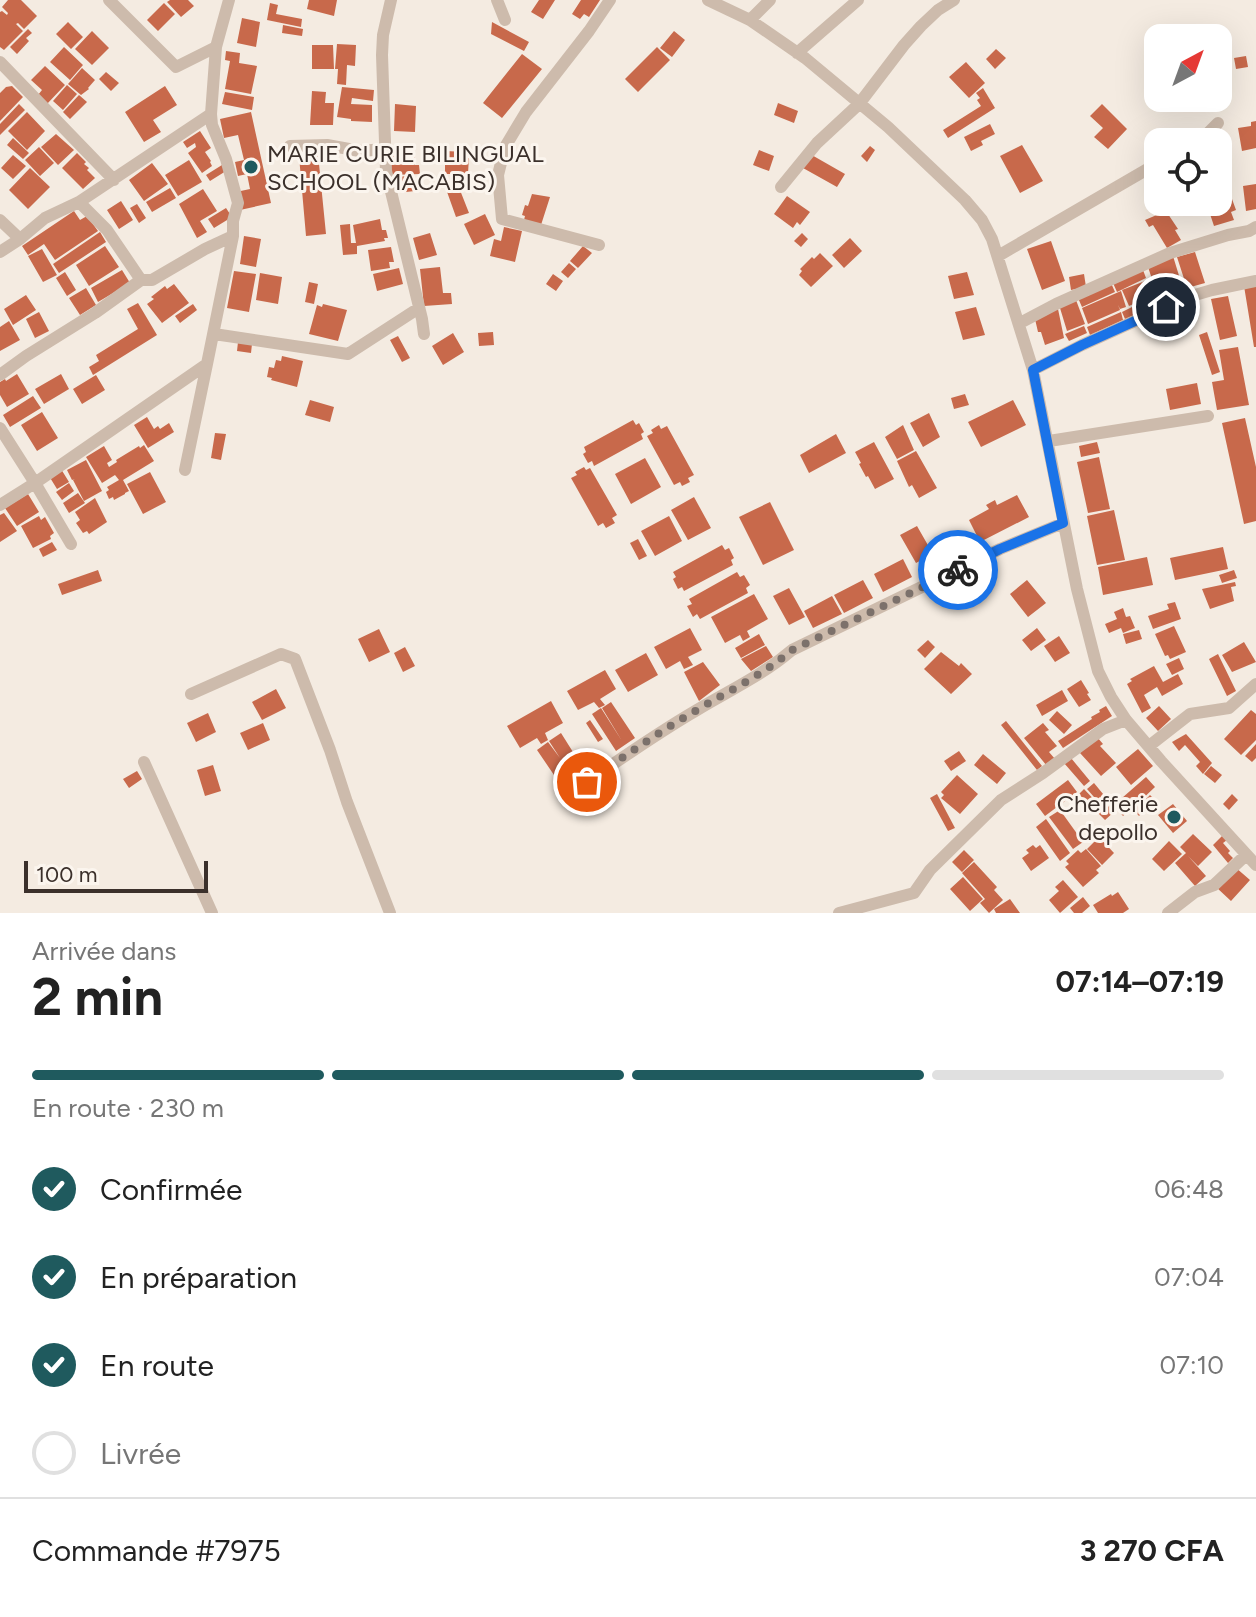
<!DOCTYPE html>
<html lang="fr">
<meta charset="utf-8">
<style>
:root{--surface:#fff;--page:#f2f2f2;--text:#222;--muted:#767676;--line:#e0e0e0;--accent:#1f5a5e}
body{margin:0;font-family:Figtree,sans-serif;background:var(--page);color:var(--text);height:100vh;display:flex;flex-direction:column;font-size:30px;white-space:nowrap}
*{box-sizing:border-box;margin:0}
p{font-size:26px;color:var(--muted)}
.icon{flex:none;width:44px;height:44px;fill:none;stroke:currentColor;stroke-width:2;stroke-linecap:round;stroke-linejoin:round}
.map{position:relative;height:913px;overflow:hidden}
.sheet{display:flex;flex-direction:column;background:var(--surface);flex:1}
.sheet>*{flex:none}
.needle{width:52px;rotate:41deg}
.tools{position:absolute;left:1144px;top:24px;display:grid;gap:16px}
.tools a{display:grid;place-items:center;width:88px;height:88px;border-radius:16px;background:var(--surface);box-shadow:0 8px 32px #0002;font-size:40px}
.scale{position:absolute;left:24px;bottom:20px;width:184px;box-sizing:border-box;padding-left:8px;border:4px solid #3b302b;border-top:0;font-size:22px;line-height:28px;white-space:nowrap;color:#3b302b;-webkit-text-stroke:6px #fbf5ee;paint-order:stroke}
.pin{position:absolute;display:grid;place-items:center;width:68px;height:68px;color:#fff;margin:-34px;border:4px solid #fff;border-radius:50%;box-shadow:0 2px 8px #0007}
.courier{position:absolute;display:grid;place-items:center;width:80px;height:80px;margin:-40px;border:6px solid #1a73e8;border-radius:50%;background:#fff;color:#222;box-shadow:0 2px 10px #0007}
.head em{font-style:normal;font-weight:700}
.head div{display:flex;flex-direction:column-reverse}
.head{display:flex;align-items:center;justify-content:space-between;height:136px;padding:0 32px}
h1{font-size:52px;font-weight:700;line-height:60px}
.bar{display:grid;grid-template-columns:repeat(4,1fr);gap:12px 8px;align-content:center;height:96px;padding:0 32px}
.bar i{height:10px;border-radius:6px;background:var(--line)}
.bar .on{background:var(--accent)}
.bar p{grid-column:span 4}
.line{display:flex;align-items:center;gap:20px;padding:0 32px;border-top:2px solid var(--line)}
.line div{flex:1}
ol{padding:0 32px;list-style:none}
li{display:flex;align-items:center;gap:24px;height:88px}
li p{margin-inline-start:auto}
li .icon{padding:8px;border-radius:50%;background:var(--accent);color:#fff;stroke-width:4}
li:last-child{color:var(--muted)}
li i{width:44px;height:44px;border:4px solid var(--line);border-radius:50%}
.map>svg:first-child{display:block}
.building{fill:#c8694b}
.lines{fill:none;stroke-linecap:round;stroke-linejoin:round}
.street{stroke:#cdbbac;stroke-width:12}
.done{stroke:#7c716b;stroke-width:8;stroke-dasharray:0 14.4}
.route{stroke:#1a73e8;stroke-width:10}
.poi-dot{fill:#1f5a5e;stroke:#fbf5ee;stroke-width:3}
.labels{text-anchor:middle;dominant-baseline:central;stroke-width:6;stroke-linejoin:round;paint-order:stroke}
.poi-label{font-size:24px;fill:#3b302b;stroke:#fbf5ee;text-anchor:start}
</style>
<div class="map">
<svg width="1256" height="913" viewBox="0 0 1256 913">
<rect width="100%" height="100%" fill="#f4ebe1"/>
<!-- building -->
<path class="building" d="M8,0H21L37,16L24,29L18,23L16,24L23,31L4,50L0,47V12L2,11L7,15L8,13L2,7Z
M170,0H188L194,6L181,17L167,2Z
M309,0H337L334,16L307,9Z
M539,0H555L543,19L531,12Z
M581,0H600L589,17L584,14L580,19L572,14Z
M164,3L175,14L158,31L147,20Z
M270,3L278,5L276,14L302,19L301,27L267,20Z
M242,18L260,22L256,47L237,43Z
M68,22L83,37L71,49L56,34Z
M492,22L529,42L524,51L491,34Z
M283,25L303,29L302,36L282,33Z
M28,29L32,33L26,38L29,41L17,54L10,47Z
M92,31L109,48L92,65L75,49Z
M674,31L685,40L672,57L660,48Z
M1158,39V65L1149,51L1156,47L1153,43Z
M337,44L356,45L355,66L347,65L346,85L337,84L338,69H335Z
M312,45H333L334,69H312Z
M64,47L83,65L70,80L50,62Z
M657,47L670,60L638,92L625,79Z
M996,49L1006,58L995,69L986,59Z
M226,51L240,53L239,63L257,66L251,94L225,89L230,61L225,60Z
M522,54L542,69L502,118L483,103Z
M1246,56L1248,67L1236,69L1234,58Z
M966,62L985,83L969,98L949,77Z
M45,66L65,85L47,104L38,95L42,90L31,80Z
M82,68L95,80L88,88L89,89L81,95L68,84Z
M106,72L119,83L111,91L99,79Z
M67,85L77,94L63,110L53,101Z
M12,86L23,97L0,121V93L6,87Z
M165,86L177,105L153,120L161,132L144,142L125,112Z
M342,87L374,90L373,101L352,98L351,104L372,105V122L351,121V119L337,117Z
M983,88L995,108L948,138L943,130L981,106L977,100L980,98L976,93Z
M312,91L326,92L325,103H334L333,125H310Z
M225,92L254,97L252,110L222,104Z
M79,95L87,102L70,119L63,112Z
M778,103L798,111L794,123L774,115Z
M19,104L25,110L0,135V124Z
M395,104L416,106L415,132L394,131Z
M1102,104L1127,129L1108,149L1094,137L1103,128L1090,116Z
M27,112L45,131L27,150L8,131Z
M251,112L271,203L240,210L236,192L250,189L247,174L238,176L235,162L244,160L238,135L224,138L220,119Z
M1256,121V148L1242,151L1238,128L1251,126V122Z
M990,124L995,134L981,141L983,145L971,151L964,137Z
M200,131L211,148L205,152L211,161L210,162L212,166L202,173L188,153L196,147L195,143L187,148L183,142Z
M56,134L74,150L58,165L41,147Z
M13,138L29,153L23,159L7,145Z
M1022,145L1043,181L1020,193L1000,156Z
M870,146L875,150L867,162L861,156Z
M39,147L54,163L40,176L25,160Z
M759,150L774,156L769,171L753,165Z
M445,151L467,152V156H469L468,174H445Z
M77,153L86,162L84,164L89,168L87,170L95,178L83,189L62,168Z
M388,153H414L415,165H419L420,174L392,175Z
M318,154L326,234L306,236L299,156Z
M810,154L845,174L837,187L803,168Z
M13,155L26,166L13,179L1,168Z
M189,160L202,182L178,196L165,175Z
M152,163L168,184L144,201L129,180Z
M222,165L226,171L210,181L206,175Z
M30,168L50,187L28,209L9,190Z
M414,175L415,191L397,193L396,182H400L399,177Z
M1256,184V209L1246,211L1243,186Z
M458,185L469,213L456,217L446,189Z
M170,188L176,198L152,212L146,202Z
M203,189L217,211L200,221L207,232L197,238L179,204Z
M532,194L550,197L541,225L524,220L525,216L522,215L525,205L528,206Z
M1225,194L1227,201L1232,199L1236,210L1231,212L1234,220L1214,226L1206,202H1218V196Z
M787,196L810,212L800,225L797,222L793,228L774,214Z
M121,201L133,220L119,229L107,210Z
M137,204L146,218L139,223L130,208Z
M226,208L232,217L214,228L208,219Z
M74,211L80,220L87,216L98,231L55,260L44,244L28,255L22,246Z
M1166,211L1178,229L1175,230L1181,240L1167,248L1153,225L1149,227L1145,220Z
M485,214L495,235L474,245L464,224Z
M380,219L382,230H386L388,238H384L385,241L357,246V254L343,255L340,225L350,224L351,243H356L353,225Z
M504,227L522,231L515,262L490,256L494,239L501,241Z
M100,232L106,242L59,273L53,264Z
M430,233L437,255L419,260L413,238Z
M802,233L808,239L801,247L794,241Z
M244,236L261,239L256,267L240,264Z
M850,238L862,251L844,268L832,255Z
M1051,241L1065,281L1042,290L1027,249Z
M105,246L119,267L89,286L76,265Z
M583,246L592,253L578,268L570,261Z
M391,247L394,262H389L390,268L371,271L368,250Z
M42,249L57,275L43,282L28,256Z
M1195,252L1205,283L1187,288L1177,257Z
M820,253L833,266L811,287L799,275L802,271L800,269L812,257L814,259Z
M1173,256L1184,292L1160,304L1157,295L1165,291L1164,288L1156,291L1148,267Z
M569,263L576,269L568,278L561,272Z
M440,267L443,293H451L452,304L424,306L420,269Z
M399,268L403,284L377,291L373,274Z
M122,270L130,283L98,302L91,288Z
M1143,270L1146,278L1117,292L1113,283Z
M234,271L256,274L249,312L227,308Z
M65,272L76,290L67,296L56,278Z
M967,272L974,295L954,299L948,276Z
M260,273L282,277L278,304L256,300Z
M553,274L563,281L556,291L546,284Z
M1084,274L1086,287L1071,290L1069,277Z
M1145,281L1152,296L1129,306L1122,290Z
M309,282L318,284L314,304L305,302Z
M1111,283L1115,292L1082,307L1078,298Z
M174,284L189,303L162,323L147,304L154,299L151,297L165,286L167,289Z
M1256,284V347H1254L1244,286Z
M86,288L96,305L80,315L69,298Z
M1121,291L1126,307L1120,309L1118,305L1120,310L1088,324L1082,308Z
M26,295L36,310L13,325L4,309Z
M1228,296L1237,336L1220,340L1211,299Z
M1150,298L1153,306L1125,319L1122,312Z
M1076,300L1085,324L1067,331L1060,308Z
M138,303L157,335L93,375L89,367L99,361L96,355L138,329L127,309Z
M193,304L197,310L180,323L175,316Z
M323,304L347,310L338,341L309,334L317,305L322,307Z
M976,307L985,335L963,340L955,312Z
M1058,309L1064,338L1045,345L1041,332H1038L1035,319Z
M39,312L49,331L35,338L26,319Z
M1121,312L1123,320L1090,335L1087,327Z
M9,321L20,340L0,351V327Z
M1084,326L1087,333L1069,341L1065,334Z
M493,332L494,345L479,346L478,333Z
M1207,332L1220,372L1212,375L1199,335Z
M453,333L464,352L443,365L432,346Z
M398,336L410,358L402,362L390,340Z
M238,342L252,344L251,353L237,351Z
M1238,347L1249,405L1217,410L1212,382L1224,380L1219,350Z
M282,356L303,361L297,387L271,380L272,378L267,377L269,367L274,368L276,360L281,361Z
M17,374L29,394L7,407L0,395V382L5,379L6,381Z
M61,374L69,389L44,404L35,389Z
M96,375L105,390L82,404L73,389Z
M1197,383L1201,404L1170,410L1166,389Z
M965,394L969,405L954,409L951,398Z
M33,396L41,408L10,427L3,415Z
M310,400L334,407L330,422L305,415Z
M1013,400L1026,425L981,447L968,422Z
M42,412L58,438L37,451L21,425Z
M929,413L940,437L923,447L910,423Z
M147,417L154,429L158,426L160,429L169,423L174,432L148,448L134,425Z
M1245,418L1256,467V521L1244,524L1222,423Z
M633,420L636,425L639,423L644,432L641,434L643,439L594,466L592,461L588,463L583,454L586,452L584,447Z
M659,425L661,429L667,426L694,475L688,478L690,482L682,486L680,482L674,485L647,436L653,433L651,430Z
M903,425L914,450L897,459L885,437Z
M215,433L226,434L221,460L211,458Z
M836,434L846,453L809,473L800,455Z
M874,442L894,479L875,489L868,476L866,477L859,464L861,463L855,452Z
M1097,442L1100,453L1081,457L1079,446Z
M144,445L154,461L123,480L129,491L125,493V494L114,500L113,497L109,499L106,492L109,490L107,487L119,480L115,475L102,483L86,457L104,446L112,460L107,463L109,467L117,462L116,460L139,446L140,448Z
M916,451L937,488L919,498L912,485L909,487L897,461Z
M1099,457L1110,509L1088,513L1077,462Z
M645,458L661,487L631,504L615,474Z
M86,460L102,491L84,501L73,480L75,479L72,480L67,470Z
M584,467L586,470L590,468L617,515L612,518L615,523L606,528L603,523L598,526L571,478L577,475L575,472Z
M61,469L69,482L57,489L49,476Z
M150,472L166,502L143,514L127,484Z
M69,483L74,491L62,500L56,492Z
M78,493L85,503L69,513L63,503Z
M28,494L39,512L17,526L5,508Z
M1017,495L1029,517L980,542L969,520L989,509L986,505L995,500L997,505Z
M694,497L711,528L688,540L671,510Z
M95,498L107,522L89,534L87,531L83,533L76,523L80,520L75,512Z
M770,502L794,550L763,565L739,517Z
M1114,510L1125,560L1097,565L1087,516Z
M4,513L17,531L0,542V515Z
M39,516L41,520L45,517L54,533L50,536L51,539L33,548L21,526Z
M669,516L682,541L655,556L641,531Z
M917,526L933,554L916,563L900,535Z
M955,531L964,546L948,555L939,540Z
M638,539L647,556L639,560L630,543Z
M52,542L57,550L43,557L39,549Z
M722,545L725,550L729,548L734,558L731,560L733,565L684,591L682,587L678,589L673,579L676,577L673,572Z
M1223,547L1228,569L1175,580L1170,558Z
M1147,557L1153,585L1103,595L1098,567Z
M903,559L912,577L883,592L874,574Z
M98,570L102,581L62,595L58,584Z
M1234,570L1237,578L1222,583L1219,575Z
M737,572L740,577L744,575L750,585L746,588L748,593L700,619L697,614L693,617L687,606L692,604L689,599Z
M863,580L873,598L844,613L834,595Z
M1027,580L1046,603L1028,617L1010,594Z
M1235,582L1236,586L1231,587L1234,601L1210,609L1202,589Z
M789,588L805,617L789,625L773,596Z
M754,594L768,619L747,631L750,637L743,641L740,635L725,643L711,617Z
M832,596L842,614L813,628L804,611Z
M1175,602L1181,619L1153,629L1148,616L1169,609L1167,604Z
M1123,608L1126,617L1130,616L1135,628L1123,633L1121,628L1109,633L1105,624L1117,619L1114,612Z
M1174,626L1186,652L1170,659L1168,655L1165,656L1155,634Z
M690,628L702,650L688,657L693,665L684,669L680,661L666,669L654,647Z
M1037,628L1046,640L1031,651L1022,640Z
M379,629L390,652L369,662L358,639Z
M1139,630L1142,639L1126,644L1123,634Z
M759,634L765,645L741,658L735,648Z
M1059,636L1070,653L1055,662L1044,646Z
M928,640L935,647L925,658L917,650Z
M1244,642L1256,662L1232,672L1222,655Z
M766,646L773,657L751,671L741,659Z
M405,647L415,666L403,672L394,653Z
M941,652L959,666L961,663L972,674L951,694L924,669Z
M646,653L658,675L628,692L615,670Z
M1218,654L1236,691L1227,696L1209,659Z
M1179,658L1184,669L1172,675L1166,664Z
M703,662L720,685L699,701L684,672Z
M1154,666L1163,682L1178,674L1183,684L1162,696L1157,687L1144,695L1151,708L1142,713L1127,684L1132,681L1130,679Z
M605,670L616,689L600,699L605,705L599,708L594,702L578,710L567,691Z
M1081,680L1089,693L1087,694L1091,700L1079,707L1067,689Z
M276,689L286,708L262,720L252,702Z
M1062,690L1068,701L1042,716L1036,705Z
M551,701L563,723L545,733L548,740L541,744L537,738L520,748L507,726Z
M611,702L635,738L616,751L592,714L601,708L622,741L602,708Z
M1106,706L1112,716L1063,748L1058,741L1092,719L1091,717L1100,712L1099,710Z
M1159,706L1171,719L1158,731L1146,718Z
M1251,710L1256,714V740L1241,755L1224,739Z
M1057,711L1072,725L1064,734L1049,720Z
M208,713L216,732L196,742L187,723Z
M590,720L603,739L598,742L586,723Z
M1006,721L1042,766L1037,770L1001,725Z
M263,723L270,740L248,750L240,733Z
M1043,723L1049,730L1045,732L1057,746L1049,752L1055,759L1047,766L1024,738Z
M561,733L578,760L554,775L537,750L548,742L560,758L549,741Z
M1186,734L1212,763L1203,774L1196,766L1200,762L1185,745L1179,751L1172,742Z
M1097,737L1103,744L1100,746L1116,763L1101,776L1080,753Z
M1256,744V758L1252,762L1245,756Z
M1138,749L1153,766L1131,785L1116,767Z
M959,751L966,761L951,771L944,761Z
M983,754L1006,773L997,784L974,765Z
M1071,758L1090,781L1084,786L1064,763Z
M213,765L221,791L205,796L197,770Z
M1211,766L1222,775L1215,783L1204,774Z
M137,771L142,779L129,788L123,779Z
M571,773L580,789L566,797L557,781Z
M957,775L978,794L960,814L941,798L944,795L941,792Z
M1146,777L1155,787L1137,804L1134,802L1143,812L1139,816L1132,808L1123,816L1114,805Z
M1068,780L1077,792L1045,816L1036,804Z
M1094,783L1108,800L1101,805L1087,789Z
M1084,789L1101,807L1095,812L1079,794Z
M937,794L955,828L948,831L930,798Z
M1232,794L1238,800L1229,810L1223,804Z
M1150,795L1157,802L1146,813L1139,806Z
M1106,804L1108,807L1110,805L1115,811L1105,820L1097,812L1102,808L1103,810L1102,807Z
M1173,804L1187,821L1173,833L1158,815Z
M1060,810L1083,842L1073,849L1049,817Z
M1046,819L1070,853L1060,861L1036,827Z
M1193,834L1212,852L1198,866L1188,856L1206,876L1195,886L1175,863L1186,853L1180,847Z
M1223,835L1227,840L1223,843L1230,851L1228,853L1233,858L1228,863L1213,845Z
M1099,837L1114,853L1102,865L1087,849Z
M1169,841L1182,854L1164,871L1152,859Z
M1033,845L1036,848L1040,845L1049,858L1031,871L1022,858L1029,853L1026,850Z
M1086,849L1101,866L1096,870L1099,873L1083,887L1065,867L1069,864L1066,861L1078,850L1081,853Z
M964,850L974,860L962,872L952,862Z
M974,862L997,887L994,890L1003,900L989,913L980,903L985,899L962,873Z
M1235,867L1250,880L1231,901L1216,887Z
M963,877L983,899L970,911L950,889Z
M1063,880L1078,897L1060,913L1049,900L1059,891L1055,887Z
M1118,892L1129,909L1123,913H1098L1093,905L1111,894L1112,896Z
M1083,897L1090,906L1082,913H1074L1070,908Z
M1010,899L1020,913H996L994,909Z"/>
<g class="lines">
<!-- street -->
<path class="street" d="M109,0L176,67L216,47
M391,0L383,35L382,55L386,171L422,319L424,334
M497,0L505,20
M708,0L750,20L805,58L888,127L965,200L982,220L992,239L1033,370L1077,589L1098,671L1111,697L1126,720L1161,761L1256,865
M750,20L770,0
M797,53L858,0
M0,62L114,180
M1199,142L1218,123
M290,146L327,145L360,151L384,149
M781,187L817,143L859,104L904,45L921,26L938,10L954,0
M79,202L107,230L141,280
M0,220L20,239
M599,245L502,219L498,175L505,147L526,112L589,31L610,0
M0,252L20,239L45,218L79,202L211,114
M998,256L1158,163
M1020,323L1056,304L1170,253L1228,235L1249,231L1256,227
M214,334L348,354L419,308
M1033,370L1082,345L1188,297L1212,290L1256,281
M0,375L26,356L95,313L141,280H152L205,249L233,236V221L238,203L226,159L212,125L211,114L216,47L229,0
M0,428L35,483L0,505
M1049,441L1208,416
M185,470L207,364
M71,544L35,483L207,364L233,236
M191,694L281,654L295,659L330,750L347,802L390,913
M1149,746L1190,714L1229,708L1256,684
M144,762L212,913
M587,782C623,757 659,732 697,710C730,690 763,675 792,650L1000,549L1063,523
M839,913L914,893L930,870L1001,800L1043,773L1103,729L1126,720
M1168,913L1195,892L1214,885L1246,855"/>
</g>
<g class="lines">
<!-- done -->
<path class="done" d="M587,782C623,757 659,732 697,710C730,690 763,675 792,650L958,570"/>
<!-- route -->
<path class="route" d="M958,570L1000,549L1063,523L1033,370L1082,345L1166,307"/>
</g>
<!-- markers -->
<g class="poi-dot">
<circle cx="251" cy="167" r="8"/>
<circle cx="1174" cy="817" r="8"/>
</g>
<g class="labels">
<!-- poi labels -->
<g class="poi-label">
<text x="267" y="153">MARIE CURIE BILINGUAL<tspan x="267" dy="28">SCHOOL (MACABIS)</tspan></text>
<text x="1158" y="803" text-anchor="end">Chefferie<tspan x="1158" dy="28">depollo</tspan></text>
</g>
</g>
</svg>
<div class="tools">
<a><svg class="needle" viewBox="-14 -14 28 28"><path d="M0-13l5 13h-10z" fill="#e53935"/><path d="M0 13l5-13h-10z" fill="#767676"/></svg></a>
<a><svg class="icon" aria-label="locate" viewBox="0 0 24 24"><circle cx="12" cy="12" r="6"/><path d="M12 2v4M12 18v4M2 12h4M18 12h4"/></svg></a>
</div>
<div class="scale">100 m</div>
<div class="pin" style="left:587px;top:782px;background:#ea580c"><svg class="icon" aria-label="bag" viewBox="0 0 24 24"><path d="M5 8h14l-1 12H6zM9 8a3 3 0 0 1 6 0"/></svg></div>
<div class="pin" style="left:1166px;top:307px;background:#1f2937"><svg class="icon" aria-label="home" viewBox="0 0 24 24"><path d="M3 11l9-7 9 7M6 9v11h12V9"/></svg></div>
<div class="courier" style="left:958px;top:570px"><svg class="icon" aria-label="bike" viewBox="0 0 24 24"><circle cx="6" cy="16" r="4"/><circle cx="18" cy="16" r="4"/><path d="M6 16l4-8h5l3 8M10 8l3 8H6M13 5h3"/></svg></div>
</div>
<section class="sheet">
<div class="head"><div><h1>2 min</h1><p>Arrivée dans</p></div><em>07:14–07:19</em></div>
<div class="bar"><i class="on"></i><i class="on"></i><i class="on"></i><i></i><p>En route · 230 m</p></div>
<ol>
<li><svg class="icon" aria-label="check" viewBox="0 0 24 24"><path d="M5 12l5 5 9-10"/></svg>Confirmée<p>06:48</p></li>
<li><svg class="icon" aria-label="check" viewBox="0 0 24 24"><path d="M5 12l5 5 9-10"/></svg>En préparation<p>07:04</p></li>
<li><svg class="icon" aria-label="check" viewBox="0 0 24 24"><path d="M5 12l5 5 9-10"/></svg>En route<p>07:10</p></li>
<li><i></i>Livrée</li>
</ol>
<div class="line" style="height:104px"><div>Commande #7975</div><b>3 270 CFA</b></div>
</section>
